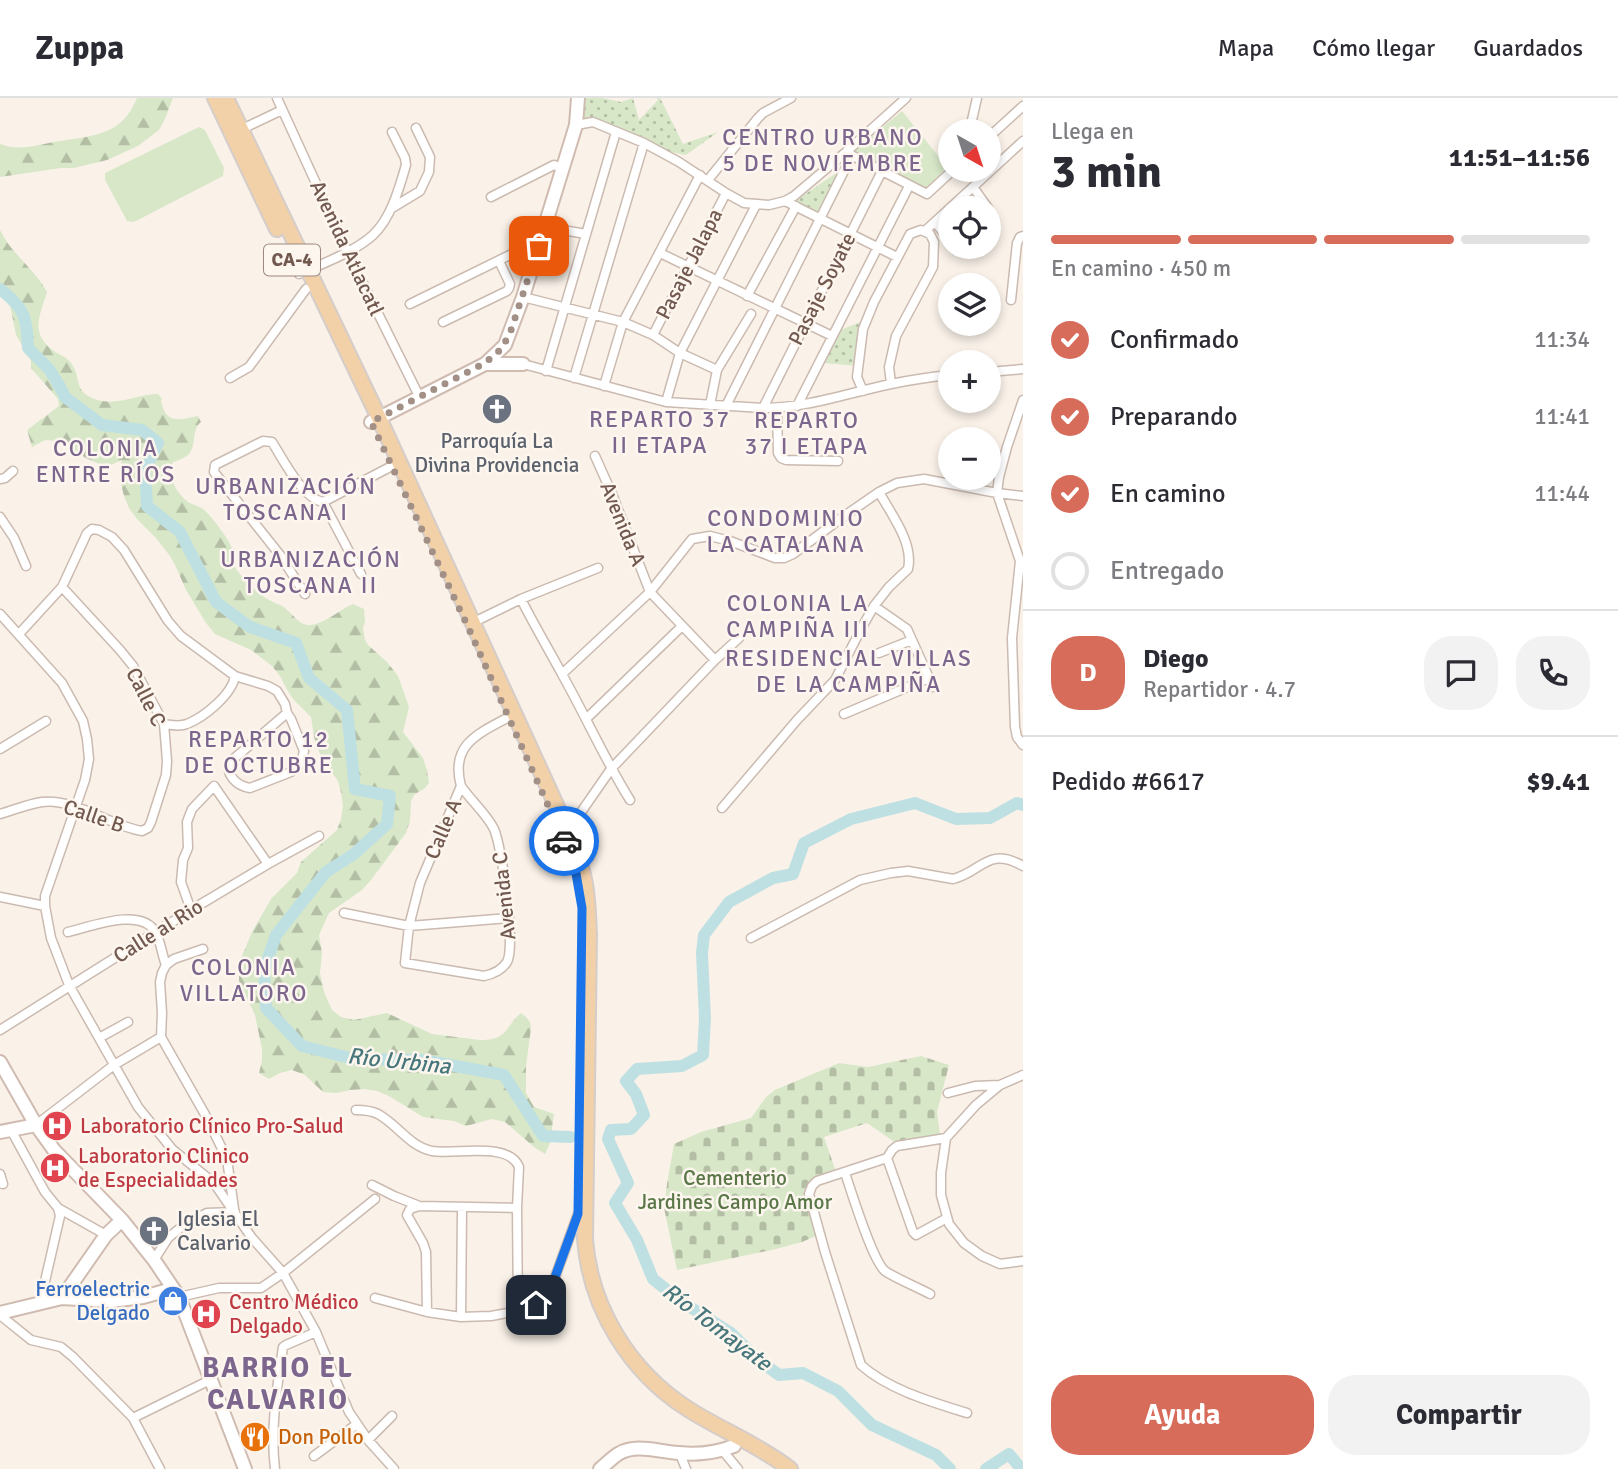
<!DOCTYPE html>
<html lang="es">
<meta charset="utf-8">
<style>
:root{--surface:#fff;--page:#f2f2f3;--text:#2b2b33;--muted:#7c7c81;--line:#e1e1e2;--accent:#d76c5b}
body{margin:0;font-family:Signika,sans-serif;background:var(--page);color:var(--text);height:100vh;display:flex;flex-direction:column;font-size:26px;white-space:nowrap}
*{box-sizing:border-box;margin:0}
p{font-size:23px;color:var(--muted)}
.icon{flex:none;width:38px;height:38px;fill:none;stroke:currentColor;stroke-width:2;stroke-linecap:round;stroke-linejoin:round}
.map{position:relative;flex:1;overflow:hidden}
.panel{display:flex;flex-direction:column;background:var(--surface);width:595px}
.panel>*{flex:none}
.needle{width:46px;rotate:141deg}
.tools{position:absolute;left:938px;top:21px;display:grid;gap:14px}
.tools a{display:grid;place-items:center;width:63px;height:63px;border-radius:50%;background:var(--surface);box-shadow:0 4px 10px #0003;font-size:35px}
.pin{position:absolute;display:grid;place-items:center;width:60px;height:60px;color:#fff;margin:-30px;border-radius:14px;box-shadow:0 4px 10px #0006}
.courier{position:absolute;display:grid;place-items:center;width:70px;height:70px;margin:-35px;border:5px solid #1a73e8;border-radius:50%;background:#fff;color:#222;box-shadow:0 2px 9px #0007}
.headline em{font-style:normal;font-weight:700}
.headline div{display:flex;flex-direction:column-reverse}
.headline{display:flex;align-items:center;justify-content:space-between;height:119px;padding:0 28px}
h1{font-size:46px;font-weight:700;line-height:52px}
.bar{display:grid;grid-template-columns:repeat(4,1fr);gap:10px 7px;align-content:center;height:84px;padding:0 28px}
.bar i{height:9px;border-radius:5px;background:var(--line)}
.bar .selected{background:var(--accent)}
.bar p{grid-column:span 4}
.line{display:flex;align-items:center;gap:18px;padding:0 28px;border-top:2px solid var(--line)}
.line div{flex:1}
.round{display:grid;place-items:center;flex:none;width:74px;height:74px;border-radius:28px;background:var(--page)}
ol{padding:0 28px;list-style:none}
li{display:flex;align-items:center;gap:21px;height:77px}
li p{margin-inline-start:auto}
li .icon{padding:7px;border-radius:50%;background:var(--accent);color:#fff;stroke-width:4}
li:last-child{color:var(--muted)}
li i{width:38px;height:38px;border:4px solid var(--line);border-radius:50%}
.action{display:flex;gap:14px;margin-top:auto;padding:14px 28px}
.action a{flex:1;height:80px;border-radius:28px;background:var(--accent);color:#fff;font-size:28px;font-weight:700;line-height:80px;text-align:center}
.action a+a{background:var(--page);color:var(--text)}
header{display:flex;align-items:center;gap:42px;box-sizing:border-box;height:98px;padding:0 35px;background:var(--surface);border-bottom:2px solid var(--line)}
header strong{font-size:33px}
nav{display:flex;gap:38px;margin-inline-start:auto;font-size:24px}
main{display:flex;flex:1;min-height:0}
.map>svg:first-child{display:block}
.green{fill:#d7e7c8}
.forest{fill:url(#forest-firs)}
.cemetery{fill:url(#cemetery-stones)}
.park{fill:url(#park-dots)}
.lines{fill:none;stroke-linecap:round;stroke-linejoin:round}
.river{stroke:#bfe0e2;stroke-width:12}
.street-casing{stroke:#cbbab0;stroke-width:11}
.secondary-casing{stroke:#d0bbb0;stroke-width:16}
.primary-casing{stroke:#d5cdca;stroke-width:18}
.street{stroke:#fff;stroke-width:8}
.secondary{stroke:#fff;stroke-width:12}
.primary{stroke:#f2d0a8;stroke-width:14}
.done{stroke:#a28f85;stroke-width:7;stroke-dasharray:0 12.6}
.route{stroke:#1a73e8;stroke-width:9}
.labels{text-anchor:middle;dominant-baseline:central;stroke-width:5;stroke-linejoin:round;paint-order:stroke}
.shield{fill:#fdf6ef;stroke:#9c887f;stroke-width:2}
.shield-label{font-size:19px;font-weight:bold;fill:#72594f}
.street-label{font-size:21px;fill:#72594f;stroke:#fdf6ef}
.worship-label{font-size:21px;fill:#5b616d;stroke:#fdf6ef}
.health-label{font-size:21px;fill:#be3a42;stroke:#fdf6ef;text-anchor:start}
.park-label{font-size:21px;fill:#5a7748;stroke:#fdf6ef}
.shop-label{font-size:21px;fill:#366cbe;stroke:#fdf6ef;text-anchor:end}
.food-label{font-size:21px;fill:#c56008;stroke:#fdf6ef;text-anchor:start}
.neighbourhood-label{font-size:23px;letter-spacing:2px;fill:#7d668d;stroke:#fdf6ef}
.water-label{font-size:23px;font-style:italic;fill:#47777c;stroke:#fdf6ef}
.district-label{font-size:28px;font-weight:bold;letter-spacing:2px;fill:#7d668d;stroke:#fdf6ef}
</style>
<header>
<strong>Zuppa</strong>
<nav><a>Mapa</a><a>Cómo llegar</a><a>Guardados</a></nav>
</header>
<main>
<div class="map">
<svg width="1023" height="1371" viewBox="0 0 1023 1371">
<defs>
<pattern id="forest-firs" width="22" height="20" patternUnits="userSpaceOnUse" patternTransform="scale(1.75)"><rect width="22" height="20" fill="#d7e7c8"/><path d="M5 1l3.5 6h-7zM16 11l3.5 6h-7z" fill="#b3bea5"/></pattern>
<pattern id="cemetery-stones" width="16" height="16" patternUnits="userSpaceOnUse" patternTransform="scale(1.75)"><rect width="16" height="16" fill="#d7e7c8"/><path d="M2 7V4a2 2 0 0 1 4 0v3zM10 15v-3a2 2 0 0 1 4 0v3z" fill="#b3bea5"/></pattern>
<pattern id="park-dots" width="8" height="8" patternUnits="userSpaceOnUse" patternTransform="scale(1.75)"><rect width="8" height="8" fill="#d7e7c8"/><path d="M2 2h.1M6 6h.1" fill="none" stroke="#b3bea5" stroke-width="1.8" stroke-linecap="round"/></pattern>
</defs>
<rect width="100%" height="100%" fill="#faf2e9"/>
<!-- green -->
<path class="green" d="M902,13L947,69L926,92L854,53Z
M199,29L205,32L224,70L223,78L136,123L132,124L127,123L105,82V75Z"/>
<!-- forest -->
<path class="forest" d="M137,0H173L165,21L159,32L138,48L107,62L74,70H61L0,79V46C19,54 40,46 60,43C78,40 96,39 113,30C125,23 132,12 137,0Z
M0,132C11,156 35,171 47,194C40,218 29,235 54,253C59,257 67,259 71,265C83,281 71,294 98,302C118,308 138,296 158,296C166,305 159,296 162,307C167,327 183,321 198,318L201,324C191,332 197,346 189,356C185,360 179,362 173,364C167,378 176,395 188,404C193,407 199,408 203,411C211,417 231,444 233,453C233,454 231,462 231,464C242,479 253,494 271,503C276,506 281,506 285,510C292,515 298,526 308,527C322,528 339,512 353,506L364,511L365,524L363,530L365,542L368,547L387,564L398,578L409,609L403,634L423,660L427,672L429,685L425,690L414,697L411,703L410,723L406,735L371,782L362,792L329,815L319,837L322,855L320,875L324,894L332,912L341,919L354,922L387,915L432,936L480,942C509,942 504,929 521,915L526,919L530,924L531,930L526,968V995L534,1009L554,1016L550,1045L545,1056L534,1049L505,1024L492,1021L466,1028L454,1023L423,1019L389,998L377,993L364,991L350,992L337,995L323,994L305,977L292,972L280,975L269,981L259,975L262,963V951L255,917L239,883V870L242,858L252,834L271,801L297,775L301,764L337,732L341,721L343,708L341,695L338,683L323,663L318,651L314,639L311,619L293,601L286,590L280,578L272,568L251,552L215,536L206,525L186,492L176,469L170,458L155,439L137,421L129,410L124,398L121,386L119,374L122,362L106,369L86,360L58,343L45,342L32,349L27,332L59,308L58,301L31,270V263L16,237L9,202L0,194Z"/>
<!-- cemetery -->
<path class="cemetery" d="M921,958L949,967L937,1014L940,1037L896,1045L867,1025L824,1039L836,1074C824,1079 809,1081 804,1093L816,1138L802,1144L776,1151L677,1172L664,1110L667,1086L674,1046L701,1034L751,1020L766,999L775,992L839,965L868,969Z"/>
<!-- park -->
<path class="park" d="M583,0H603L621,4L633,0L639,22L658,2L657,0H660L683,46L718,34L686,57L656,51L594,22L580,19Z
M842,71L821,115L795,103Z
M863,223L858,268L823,265L840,232Z"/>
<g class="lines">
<!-- river -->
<path class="river" d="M0,191C25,210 27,220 28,250L49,271L59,287L65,299L102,327L142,332L158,345L145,372L147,408L180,434L216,504L250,529L296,545L309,580L347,612L355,691L390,698L387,726L354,756L326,774L276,837L264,872L266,910L302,948L354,961L423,962L504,977L543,1038L570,1039
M608,1041L611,1032L631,1031L644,1017L636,996L626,983L637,971L682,968L703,957L705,920L702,855L704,837L729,804L773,780L793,776L804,745L851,721L915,705L956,721L990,720L1017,705L1023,707
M608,1041L628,1085L615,1105L637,1142L653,1181L682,1204L731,1235L756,1260L779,1277L803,1275L838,1293L872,1327L936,1357L950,1371
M986,1371L1009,1356L1018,1367L1020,1371"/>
<!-- street casing -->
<g class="street-casing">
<path id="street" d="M277,0L347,153L420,300
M972,22L977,0
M576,27L593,24L644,45L679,64L726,95L744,105L769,107L785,103L794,98L846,54L906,0
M238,33L282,12
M989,39L1023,8
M849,56L927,96L953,72
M708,82L758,20L763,15L791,0
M973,89L988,110
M491,99L554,67L563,70
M785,103L897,159
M392,110L420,93L429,74L430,59L416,30
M935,124L950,143
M545,129L586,136
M925,133L1023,43
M660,155L832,238
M299,176C320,167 356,153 373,137C391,120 399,91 406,67L405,60L392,34
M747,198L796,108
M523,199L623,224L653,237L680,255L717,272
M1011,202L1017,145L1020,139L1023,138
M410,206L528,148H539
M443,224L507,193L509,190L510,186L499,163
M653,237L726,95
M523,266L666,304L763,310C807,310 848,295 891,286C910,282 931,279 950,277
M546,273L616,34
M989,274L1023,271
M230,280L249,269L306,191
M574,280L644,45
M604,288L623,224L700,77
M863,293L857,279L863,231L874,204L910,136L921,132L930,136L934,144L933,169L896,238L889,269L891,286
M1023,302L1007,349L999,379L997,395L1020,463L1012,540L1015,629L1017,639L1023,647
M666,304L680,255L756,107
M710,307L717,272L751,216
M726,308L852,57
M797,308L909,88
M763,310L882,73
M777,310L778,355L781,360L786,362L838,363
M595,358L612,396L650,494L715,562
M0,381L5,380L13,373
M323,404L361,476
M0,419L14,440L26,468
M305,496L280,457L214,374L215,367L263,343L272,344C283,361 302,400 323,404L392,368
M521,501C534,527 549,552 563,578C586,619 605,662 630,702
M874,508L907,531L933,589
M0,516L62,585L83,623L87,641L89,661L85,682L45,798V808L51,840L69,887L138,1009L172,1051L214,1085L252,1140L283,1175L316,1234L349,1314L368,1342L394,1371
M472,525L521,501L598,470
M19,536L62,489L87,435L92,431L99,432L112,439L124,452L168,523L181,538L235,578L268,588L277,593L285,606L287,615L230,664C225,677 237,688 250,690L291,674L301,665L304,653L291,621L287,615
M879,555L912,542
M562,576L650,494L692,441L710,438L730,443L775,460H784L793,456L840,421L879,394L897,385L924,381L997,395L1023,398
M844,616L929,580
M586,621L681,529
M164,626C172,627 179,629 187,626C204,619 232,597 235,578
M0,651L46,623
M461,688C471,703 486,715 494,731C502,749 516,848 507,864C502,872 493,876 484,878L405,865L409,828L420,785L461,688C450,647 477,636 509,619
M722,710L797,622L835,582L861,531L874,508L889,489L908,471C914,445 891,416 879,394
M0,716C14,712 28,706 42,704C75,700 110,728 142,733L148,730L151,724L166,677L167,663L164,626L133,568L120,552L62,489
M568,733L611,671L715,562L739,540
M0,799L45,808
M191,812L181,784L183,762L188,750L187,724L192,711L214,688L268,766
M344,815L409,828L509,820
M68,834C90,829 142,808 156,835C161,845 162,857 166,867
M751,840L860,782L891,775L908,773L953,781C982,774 987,748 1023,768
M203,851L174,861L166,867L162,875L160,884L162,915L161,939L207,1020L227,1061L234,1111
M0,932L191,812L268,766L319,738
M99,940L128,924
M1000,987L976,1007L946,1040L941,1075V1097L949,1126L964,1145L982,1158L1000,1166L1023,1163
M948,995L975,988L1000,987L1023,977
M356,1012C363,1012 372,1013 378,1016C398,1027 409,1048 432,1053C455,1057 509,1043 519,1069L517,1110L518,1214
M36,1027L114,967L161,939
M11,1032L45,1094L58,1110L106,1137
M946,1040L897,1048L892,1052L887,1060L817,1083L812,1088L809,1096L825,1154L861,1267C889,1292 932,1304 967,1315
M887,1060L913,1134L916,1137L947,1120
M845,1075C852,1095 872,1162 885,1173C895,1180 919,1190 930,1196
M0,1076L3,1086
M372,1087L394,1098L417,1107
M154,1162L168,1140L185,1126L207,1115L235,1114
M179,1199L219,1190H261L283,1175L375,1101
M375,1200L427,1214L461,1219L491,1218L529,1211L542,1201L554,1182L578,1116
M40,1205L60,1118L58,1110
M427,1214L426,1154L423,1145L407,1117L410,1111L419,1108L517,1110
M0,1217L31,1242L61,1249L73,1259L133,1320L160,1371
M461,1219L462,1110
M133,1320L210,1282
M368,1342L392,1318
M723,1353L738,1371
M680,1356L686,1371
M314,1358L357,1326
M275,1371C270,1331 277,1289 283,1249L286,1247L316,1234"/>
</g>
<!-- secondary casing -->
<g class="secondary-casing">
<path id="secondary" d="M485,266H523
M371,324L485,266L505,247L523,199L576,27L578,0
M0,964L36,1027L54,1052L122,1122L154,1162L179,1199L245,1371
M0,1034L36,1027
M62,1200L106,1137L122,1122
M0,1215L62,1200L111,1203L143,1199L172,1191
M600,1371C606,1366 612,1360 618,1356C636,1345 659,1354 679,1355C697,1357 718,1354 734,1348"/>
</g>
<!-- primary casing -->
<g class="primary-casing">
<path id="primary" d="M215,0L277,131
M226,0L379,320L568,733C574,749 581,765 584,781C588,799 588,818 589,837L585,1141C590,1210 630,1274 688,1311C721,1332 759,1347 790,1371"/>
</g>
<!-- street -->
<use href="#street" class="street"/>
<!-- secondary -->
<use href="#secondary" class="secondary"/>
<!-- primary -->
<use href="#primary" class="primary"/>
</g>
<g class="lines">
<!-- done -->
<path class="done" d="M539,148L509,238L499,253L485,265L371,324L469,531L564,743"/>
<!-- route -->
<path class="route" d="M536,1207L544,1199L554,1182L578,1116L582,810L575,770L564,743"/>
</g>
<!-- icons -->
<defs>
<g id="church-disc" transform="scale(1.575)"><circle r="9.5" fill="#6b7280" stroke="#fdf6ef"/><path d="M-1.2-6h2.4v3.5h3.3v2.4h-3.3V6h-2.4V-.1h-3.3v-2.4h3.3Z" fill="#fff"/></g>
<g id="hospital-disc" transform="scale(1.575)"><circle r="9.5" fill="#e0444e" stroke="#fdf6ef"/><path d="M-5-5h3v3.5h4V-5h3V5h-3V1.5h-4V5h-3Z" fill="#fff"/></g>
<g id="shop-disc" transform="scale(1.575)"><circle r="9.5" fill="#3f7fe0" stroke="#fdf6ef"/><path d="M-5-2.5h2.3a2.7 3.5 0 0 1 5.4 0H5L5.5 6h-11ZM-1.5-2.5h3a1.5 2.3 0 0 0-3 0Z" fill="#fff"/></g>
<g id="restaurant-disc" transform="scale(1.575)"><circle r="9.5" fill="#e8710a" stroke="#fdf6ef"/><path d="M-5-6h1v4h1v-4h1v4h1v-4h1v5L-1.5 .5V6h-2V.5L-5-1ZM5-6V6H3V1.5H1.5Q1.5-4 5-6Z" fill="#fff"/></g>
</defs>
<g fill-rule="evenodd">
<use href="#church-disc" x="497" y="311"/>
<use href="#hospital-disc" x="57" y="1028"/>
<use href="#hospital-disc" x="55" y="1070"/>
<use href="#church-disc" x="154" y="1133"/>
<use href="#shop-disc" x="173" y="1203"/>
<use href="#hospital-disc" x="206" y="1216"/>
<use href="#restaurant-disc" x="255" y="1339"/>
</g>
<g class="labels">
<!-- shield labels -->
<rect class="shield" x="264" y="146.5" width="56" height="31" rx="5"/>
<g class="shield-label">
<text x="292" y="162">CA-4</text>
</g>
<!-- street labels -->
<g class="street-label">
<text transform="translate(347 150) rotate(65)">Avenida Atlacatl</text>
<text transform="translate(689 166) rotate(-63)">Pasaje Jalapa</text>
<text transform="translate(822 191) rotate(-63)">Pasaje Soyate</text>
<text transform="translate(623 426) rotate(68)">Avenida A</text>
<text transform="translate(146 599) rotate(63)">Calle C</text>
<text transform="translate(94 718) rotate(19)">Calle B</text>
<text transform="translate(443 731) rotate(-67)">Calle A</text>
<text transform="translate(504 798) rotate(-96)">Avenida C</text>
<text transform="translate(158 833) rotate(-32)">Calle al Rio</text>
</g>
<!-- worship labels -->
<g class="worship-label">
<text x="497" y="343">Parroquía La<tspan x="497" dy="24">Divina Providencia</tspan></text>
<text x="177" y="1121" text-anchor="start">Iglesia El<tspan x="177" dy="24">Calvario</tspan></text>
</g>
<!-- health labels -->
<g class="health-label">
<text x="80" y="1028">Laboratorio Clínico Pro-Salud</text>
<text x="78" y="1058">Laboratorio Clinico<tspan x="78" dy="24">de Especialidades</tspan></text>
<text x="229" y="1204">Centro Médico<tspan x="229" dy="24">Delgado</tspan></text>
</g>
<!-- park labels -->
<g class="park-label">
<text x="735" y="1080">Cementerio<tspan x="735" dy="24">Jardines Campo Amor</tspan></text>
</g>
<!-- shop labels -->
<g class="shop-label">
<text x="150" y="1191">Ferroelectric<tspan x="150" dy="24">Delgado</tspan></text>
</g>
<!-- food labels -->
<g class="food-label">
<text x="278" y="1339">Don Pollo</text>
</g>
<!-- neighbourhood labels -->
<g class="neighbourhood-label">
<text x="823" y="39">CENTRO URBANO<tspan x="823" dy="26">5 DE NOVIEMBRE</tspan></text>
<text x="660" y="321">REPARTO 37<tspan x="660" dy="26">II ETAPA</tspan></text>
<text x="807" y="322">REPARTO<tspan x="807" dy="26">37 I ETAPA</tspan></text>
<text x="106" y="350">COLONIA<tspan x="106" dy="26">ENTRE RÍOS</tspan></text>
<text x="286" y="388">URBANIZACIÓN<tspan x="286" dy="26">TOSCANA I</tspan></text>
<text x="786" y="420">CONDOMINIO<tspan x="786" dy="26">LA CATALANA</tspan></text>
<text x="311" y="461">URBANIZACIÓN<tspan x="311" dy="26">TOSCANA II</tspan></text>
<text x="798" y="505">COLONIA LA<tspan x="798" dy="26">CAMPIÑA III</tspan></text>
<text x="849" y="560">RESIDENCIAL VILLAS<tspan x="849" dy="26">DE LA CAMPIÑA</tspan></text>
<text x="259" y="641">REPARTO 12<tspan x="259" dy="26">DE OCTUBRE</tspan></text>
<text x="244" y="869">COLONIA<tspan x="244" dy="26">VILLATORO</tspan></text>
</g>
<!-- water labels -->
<g class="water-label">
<text transform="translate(399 963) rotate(6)">Río Urbina</text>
<text transform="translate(717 1229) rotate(37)">Río Tomayate</text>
</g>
<!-- district labels -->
<g class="district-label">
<text x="278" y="1270">BARRIO EL<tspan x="278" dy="32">CALVARIO</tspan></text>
</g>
</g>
</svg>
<div class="tools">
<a><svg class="needle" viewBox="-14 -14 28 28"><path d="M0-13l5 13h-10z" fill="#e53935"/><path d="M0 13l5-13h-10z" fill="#7c7c81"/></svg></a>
<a><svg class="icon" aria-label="locate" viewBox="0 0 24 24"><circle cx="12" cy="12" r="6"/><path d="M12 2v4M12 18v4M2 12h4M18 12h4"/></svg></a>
<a><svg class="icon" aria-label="layers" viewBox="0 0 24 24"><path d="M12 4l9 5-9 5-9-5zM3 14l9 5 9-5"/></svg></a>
<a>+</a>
<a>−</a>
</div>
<div class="pin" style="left:539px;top:148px;background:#ea580c"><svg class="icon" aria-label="bag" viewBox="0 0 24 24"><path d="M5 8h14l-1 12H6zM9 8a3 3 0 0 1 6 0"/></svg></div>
<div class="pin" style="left:536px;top:1207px;background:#1f2937"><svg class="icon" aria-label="home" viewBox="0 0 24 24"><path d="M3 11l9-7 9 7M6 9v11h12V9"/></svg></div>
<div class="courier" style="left:564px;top:743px"><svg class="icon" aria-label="car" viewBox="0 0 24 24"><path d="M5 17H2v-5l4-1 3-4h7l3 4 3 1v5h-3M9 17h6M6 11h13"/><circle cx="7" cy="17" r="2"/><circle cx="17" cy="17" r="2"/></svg></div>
</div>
<section class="panel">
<div class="headline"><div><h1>3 min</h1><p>Llega en</p></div><em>11:51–11:56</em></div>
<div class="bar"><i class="selected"></i><i class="selected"></i><i class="selected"></i><i></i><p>En camino · 450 m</p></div>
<ol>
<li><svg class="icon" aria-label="check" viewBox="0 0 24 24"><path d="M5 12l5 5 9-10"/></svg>Confirmado<p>11:34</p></li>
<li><svg class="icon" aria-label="check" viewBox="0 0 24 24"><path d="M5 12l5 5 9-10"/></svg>Preparando<p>11:41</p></li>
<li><svg class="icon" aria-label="check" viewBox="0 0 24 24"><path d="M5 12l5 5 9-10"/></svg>En camino<p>11:44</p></li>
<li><i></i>Entregado</li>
</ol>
<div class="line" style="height:126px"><b class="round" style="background:var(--accent);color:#fff">D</b><div><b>Diego</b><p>Repartidor · 4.7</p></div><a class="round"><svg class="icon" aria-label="chat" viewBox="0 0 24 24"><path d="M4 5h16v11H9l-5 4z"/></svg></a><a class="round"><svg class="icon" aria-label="phone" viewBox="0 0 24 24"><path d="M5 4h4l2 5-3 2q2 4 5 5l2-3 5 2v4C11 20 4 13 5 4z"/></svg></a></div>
<div class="line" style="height:91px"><div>Pedido #6617</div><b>$9.41</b></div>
<div class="action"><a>Ayuda</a><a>Compartir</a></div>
</section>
</main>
